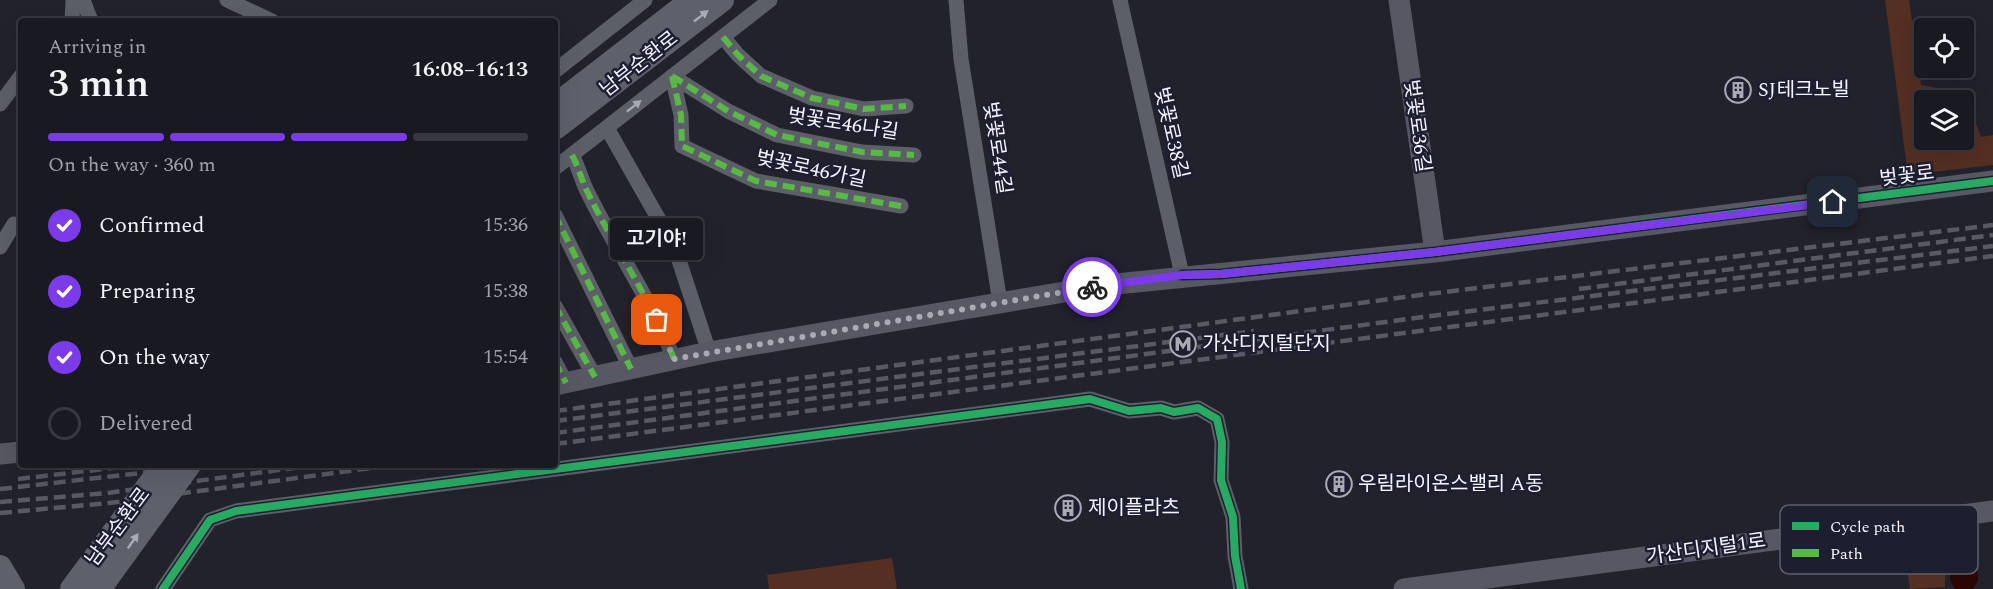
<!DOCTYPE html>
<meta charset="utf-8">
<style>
:root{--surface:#191a21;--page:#22232a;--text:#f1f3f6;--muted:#9fa1a5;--line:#37383f;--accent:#7c3aed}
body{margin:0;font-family:Spectral,"Noto Sans KR",serif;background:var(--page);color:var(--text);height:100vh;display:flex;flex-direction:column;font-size:22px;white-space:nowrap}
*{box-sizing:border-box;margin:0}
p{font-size:20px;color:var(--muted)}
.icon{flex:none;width:33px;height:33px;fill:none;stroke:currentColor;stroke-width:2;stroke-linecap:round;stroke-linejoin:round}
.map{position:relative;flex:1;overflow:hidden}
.drawer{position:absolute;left:18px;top:18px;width:540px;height:450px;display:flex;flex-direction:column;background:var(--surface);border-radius:6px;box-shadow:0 6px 24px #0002,0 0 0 2px var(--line)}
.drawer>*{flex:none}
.controls{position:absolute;left:1914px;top:18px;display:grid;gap:12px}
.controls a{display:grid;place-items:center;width:60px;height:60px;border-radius:6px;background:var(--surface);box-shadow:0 6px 24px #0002,0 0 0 2px var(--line);font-size:30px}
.pin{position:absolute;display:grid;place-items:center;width:51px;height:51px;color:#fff;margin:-26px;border-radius:12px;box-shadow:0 3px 9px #0006}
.courier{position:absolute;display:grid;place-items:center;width:60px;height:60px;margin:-30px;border:4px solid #7c3aed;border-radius:50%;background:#fff;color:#222;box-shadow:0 2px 8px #0007}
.bubble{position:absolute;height:42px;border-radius:6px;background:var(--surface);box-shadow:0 6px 24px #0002,0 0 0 2px var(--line);font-size:20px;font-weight:600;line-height:42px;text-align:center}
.headline em{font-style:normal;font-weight:600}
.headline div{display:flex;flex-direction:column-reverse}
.headline{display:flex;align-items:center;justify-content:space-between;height:102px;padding:0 30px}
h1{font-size:39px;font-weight:600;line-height:45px}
.bar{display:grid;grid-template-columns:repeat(4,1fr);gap:9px 6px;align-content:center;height:72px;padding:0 30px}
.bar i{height:8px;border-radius:4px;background:var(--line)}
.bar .current{background:var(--accent)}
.bar p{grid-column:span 4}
ol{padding:0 30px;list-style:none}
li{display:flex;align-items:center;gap:18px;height:66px}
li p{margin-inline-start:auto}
li .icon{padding:6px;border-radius:50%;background:var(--accent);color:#fff;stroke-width:4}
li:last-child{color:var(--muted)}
li i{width:33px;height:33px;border:3px solid var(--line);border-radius:50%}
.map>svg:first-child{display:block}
.green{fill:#542f22}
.water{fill:#2a0604}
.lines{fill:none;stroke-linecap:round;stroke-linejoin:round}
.street{stroke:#5d5f68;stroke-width:15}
.secondary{stroke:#575863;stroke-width:21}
.primary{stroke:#5e606c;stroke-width:24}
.rail{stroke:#585a63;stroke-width:4.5;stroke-dasharray:12 6;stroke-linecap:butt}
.primary-bridge{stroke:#5e606c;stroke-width:24}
.quiet{stroke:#58b947;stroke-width:6;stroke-dasharray:12 6;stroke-linecap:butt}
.cycleway-casing{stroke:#1d1f30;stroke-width:11}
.cycleway{stroke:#26ab63;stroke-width:8}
.oneway{fill:#a8aab5}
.oneway2{fill:#a8aab3}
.done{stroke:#aaaab4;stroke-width:6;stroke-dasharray:0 10.8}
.route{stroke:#7c3aed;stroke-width:8}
.labels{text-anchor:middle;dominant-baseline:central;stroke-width:5;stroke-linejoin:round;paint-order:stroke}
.street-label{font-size:20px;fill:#f3f4fe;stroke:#1d1f30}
.poi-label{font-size:20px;fill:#f3f4fe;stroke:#1d1f30;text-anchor:start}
.key{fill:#1d1f30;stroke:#5d5f6e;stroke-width:1.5}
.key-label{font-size:16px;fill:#f3f4fe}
</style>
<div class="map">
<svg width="1993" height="589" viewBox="0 0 1993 589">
<rect width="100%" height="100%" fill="#21222c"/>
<!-- green -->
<path class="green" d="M1885,0H1909L1921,85L1947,90L1962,100H1924V140H1964V102L1972,113L1981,137L1993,135V165L1908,175Z
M1945,546V587L1910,589L1904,551Z
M892,558L897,589H769L767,575Z"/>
<!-- water -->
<path class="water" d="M1950 577a14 14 0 1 1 28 0a14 14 0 1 1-28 0Z"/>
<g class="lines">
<!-- street -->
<path class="street" d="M83,0L91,21
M227,0L272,21
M956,0L961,59L1000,302
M1120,0L1182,275
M72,21L73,0
M723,37L738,55L761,76L812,98L864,109L906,106
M555,71L645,0
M672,76L681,115L682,146L756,181L901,206
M672,76L728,111L777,135L862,152L914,155
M0,104L21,76
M607,128L675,248L709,352
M572,155C578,166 581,178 586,189C614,247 651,299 674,359
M555,168L770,0
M555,215L631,369
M0,247L14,224L21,226
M555,306L595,377
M555,362L566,383
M163,589L210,520L236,511L1090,399L1129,411L1161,408L1174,412L1198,408L1217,419L1222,442L1221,480L1233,517L1235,556L1241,589"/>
<!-- secondary -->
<path class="secondary" d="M1399,0L1435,252
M555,385L709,352L1106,285L1435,252L1993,181
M0,454L21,452
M1404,589L1993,511"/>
<!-- primary -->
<path class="primary" d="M555,106L692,0
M555,128L722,0
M0,567L13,589"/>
<!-- rail -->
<path class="rail" d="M1579,289L1993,235
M555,411L1420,295L1993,225
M555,421L1254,331
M555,433L1423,317L1993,246
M555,444L1993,256
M18,479L138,465
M0,489L211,465
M0,502L107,493L316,465
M0,513L109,503L394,465"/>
<!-- primary-bridge -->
<path class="primary-bridge" d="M72,589L164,465
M99,589L189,465"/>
<!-- quiet -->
<path class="quiet" d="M723,37L738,55L761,76L812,98L864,109L906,106
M672,76L681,115L682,146L756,181L901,206
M672,76L728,111L777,135L862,152L914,155
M572,155C578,166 581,178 586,189C614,247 651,299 674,359
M555,215L631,369
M555,306L595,377
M555,362L566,383"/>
<!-- cycleway casing -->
<g class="cycleway-casing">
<path id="cycleway" d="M1182,275L1221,274L1435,252L1993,181
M163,589L210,520L236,511L1090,399L1129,411L1161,408L1174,412L1198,408L1217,419L1222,442L1221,480L1233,517L1235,556L1241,589"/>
</g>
<!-- cycleway -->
<use href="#cycleway" class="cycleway"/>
</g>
<!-- one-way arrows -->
<defs><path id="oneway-solid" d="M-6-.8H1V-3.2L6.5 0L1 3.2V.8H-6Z" transform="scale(1.5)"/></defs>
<g class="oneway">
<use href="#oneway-solid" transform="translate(701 16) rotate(-38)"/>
<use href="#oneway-solid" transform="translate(133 541) rotate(-55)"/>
</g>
<use class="oneway2" href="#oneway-solid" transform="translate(634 106) rotate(-38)"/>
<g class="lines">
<!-- done -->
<path class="done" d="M657,320L674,359L1092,287"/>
<!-- route -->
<path class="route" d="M1092,287L1182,275L1221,274L1435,252L1833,202"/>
</g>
<!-- icons -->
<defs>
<g id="building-ring" transform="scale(1.35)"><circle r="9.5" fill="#1d1f30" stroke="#aaaab4" stroke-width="1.5"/><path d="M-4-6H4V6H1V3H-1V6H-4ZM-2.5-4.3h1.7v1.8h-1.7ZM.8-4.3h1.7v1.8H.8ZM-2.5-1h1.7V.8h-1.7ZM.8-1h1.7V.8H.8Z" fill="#aaaab4"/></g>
<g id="metro-ring" transform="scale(1.35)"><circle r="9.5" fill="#1d1f30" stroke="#aaaab4" stroke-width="1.5"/><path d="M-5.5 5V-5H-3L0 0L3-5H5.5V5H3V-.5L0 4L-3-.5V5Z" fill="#aaaab4"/></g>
</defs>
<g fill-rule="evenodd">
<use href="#building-ring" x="1738" y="90"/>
<use href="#metro-ring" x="1183" y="344"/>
<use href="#building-ring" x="1339" y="484"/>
<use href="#building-ring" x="1068" y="508"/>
</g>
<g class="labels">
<!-- street labels -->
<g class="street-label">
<text transform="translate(639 64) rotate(-38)">남부순환로</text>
<text transform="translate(843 124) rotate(9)">벚꽃로46나길</text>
<text transform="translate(1417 126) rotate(82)">벚꽃로36길</text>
<text transform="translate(1171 133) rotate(77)">벚꽃로38길</text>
<text transform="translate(997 148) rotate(81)">벚꽃로44길</text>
<text transform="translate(811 169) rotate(12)">벚꽃로46가길</text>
<text transform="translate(1907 176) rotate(-7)">벚꽃로</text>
<text transform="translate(118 527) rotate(-53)">남부순환로</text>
<text transform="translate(1706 549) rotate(-8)">가산디지털1로</text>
</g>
<!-- poi labels -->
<g class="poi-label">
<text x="1758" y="90">SJ테크노빌</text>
<text x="1202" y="344">가산디지털단지</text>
<text x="1358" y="484">우림라이온스밸리 A동</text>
<text x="1088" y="508">제이플라츠</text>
</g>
</g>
<!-- legend -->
<rect x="1780" y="505" width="198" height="69" rx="9" class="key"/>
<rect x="1792" y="522" width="27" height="8" fill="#26ab63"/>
<rect x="1792" y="549" width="27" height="8" fill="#58b947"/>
<g class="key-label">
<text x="1830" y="532">Cycle path</text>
<text x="1830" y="559">Path</text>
</g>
</svg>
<div class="controls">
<a><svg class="icon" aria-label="locate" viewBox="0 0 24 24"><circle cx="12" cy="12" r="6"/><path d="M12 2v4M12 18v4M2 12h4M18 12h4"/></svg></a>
<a><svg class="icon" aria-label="layers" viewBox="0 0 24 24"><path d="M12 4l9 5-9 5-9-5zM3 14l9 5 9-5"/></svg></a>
</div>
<div class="pin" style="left:657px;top:320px;background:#ea580c"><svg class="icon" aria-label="bag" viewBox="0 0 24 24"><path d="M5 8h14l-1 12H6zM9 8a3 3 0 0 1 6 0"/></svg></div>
<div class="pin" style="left:1833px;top:202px;background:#1f2937"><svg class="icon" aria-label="home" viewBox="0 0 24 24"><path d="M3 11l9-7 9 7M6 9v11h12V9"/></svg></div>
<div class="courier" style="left:1092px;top:287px"><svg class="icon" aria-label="bike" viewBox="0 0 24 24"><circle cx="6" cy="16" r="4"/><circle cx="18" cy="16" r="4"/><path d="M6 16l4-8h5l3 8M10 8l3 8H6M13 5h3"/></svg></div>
<div class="bubble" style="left:610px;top:218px;width:93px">고기야!</div>
<section class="drawer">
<div class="headline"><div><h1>3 min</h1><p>Arriving in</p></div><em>16:08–16:13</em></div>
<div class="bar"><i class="current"></i><i class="current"></i><i class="current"></i><i></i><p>On the way · 360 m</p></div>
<ol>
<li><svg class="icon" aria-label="check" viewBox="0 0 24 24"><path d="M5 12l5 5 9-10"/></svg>Confirmed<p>15:36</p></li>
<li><svg class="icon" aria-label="check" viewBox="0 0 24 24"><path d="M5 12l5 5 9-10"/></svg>Preparing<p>15:38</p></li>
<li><svg class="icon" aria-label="check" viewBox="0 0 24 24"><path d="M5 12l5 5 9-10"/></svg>On the way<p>15:54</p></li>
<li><i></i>Delivered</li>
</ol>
</section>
</div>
